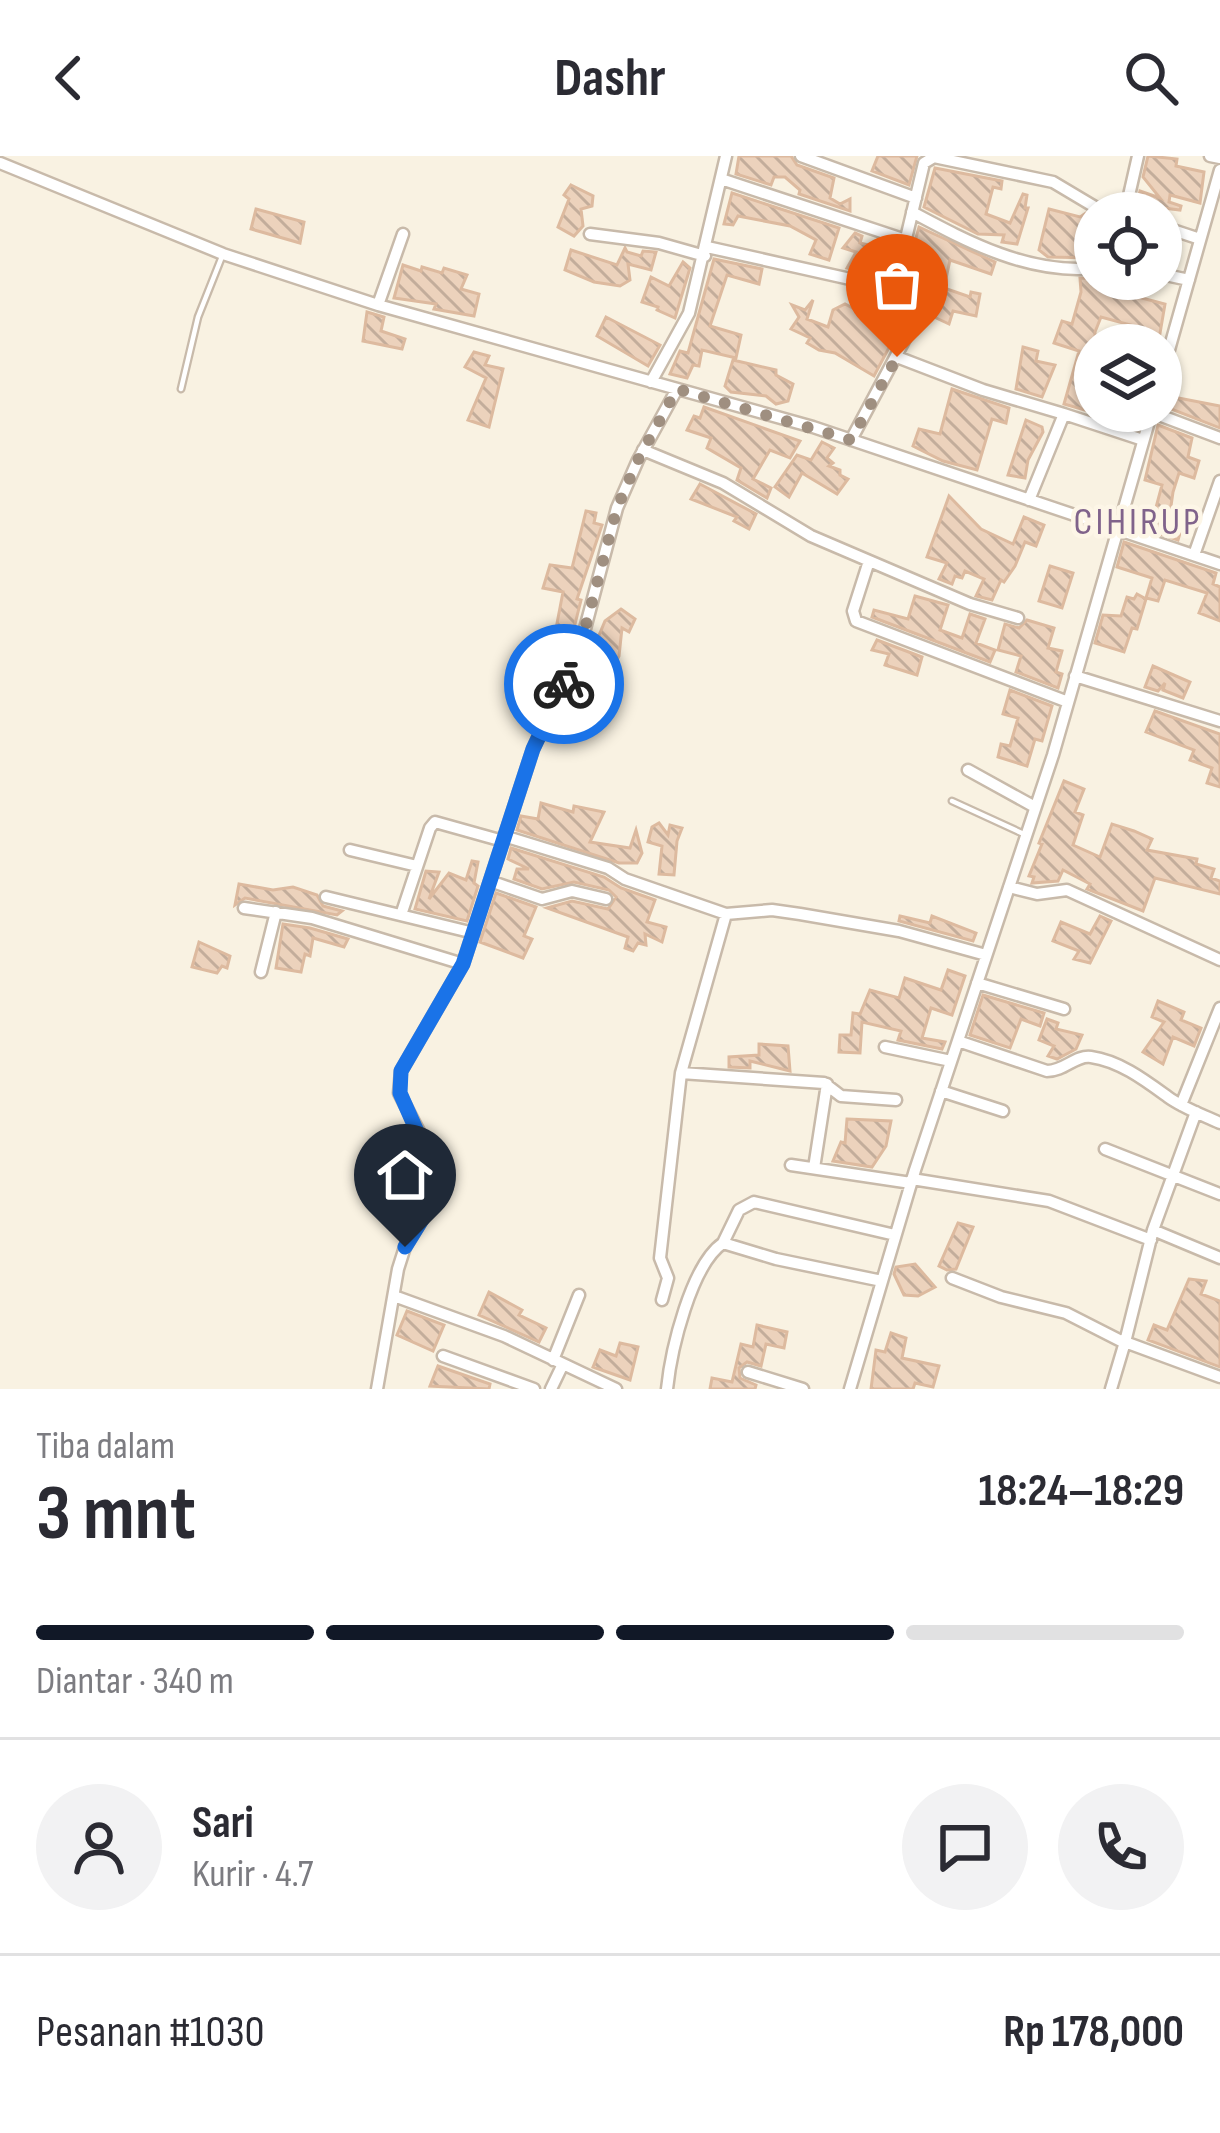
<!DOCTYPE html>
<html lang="id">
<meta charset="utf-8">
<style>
:root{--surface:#fff;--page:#f2f2f3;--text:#2b2b33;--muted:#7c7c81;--line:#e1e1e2;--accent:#111827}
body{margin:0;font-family:"Sofia Sans Condensed",sans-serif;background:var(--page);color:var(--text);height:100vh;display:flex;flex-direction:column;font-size:45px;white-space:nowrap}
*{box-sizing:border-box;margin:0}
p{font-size:39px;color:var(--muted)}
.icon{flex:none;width:66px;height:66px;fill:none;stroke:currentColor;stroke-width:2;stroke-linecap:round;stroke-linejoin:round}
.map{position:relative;height:1233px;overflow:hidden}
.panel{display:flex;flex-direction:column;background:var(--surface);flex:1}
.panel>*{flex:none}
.fabs{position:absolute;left:1074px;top:36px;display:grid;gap:24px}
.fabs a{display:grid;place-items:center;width:108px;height:108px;border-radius:50%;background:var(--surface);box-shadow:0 3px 9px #0004;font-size:60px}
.pin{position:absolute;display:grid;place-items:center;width:102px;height:102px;color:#fff;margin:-123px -51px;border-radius:50% 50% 50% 0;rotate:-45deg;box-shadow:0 0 12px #0007}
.pin .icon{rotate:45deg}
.courier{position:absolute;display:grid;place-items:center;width:120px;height:120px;margin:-60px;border:9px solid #1a73e8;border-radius:50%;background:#fff;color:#222;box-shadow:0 3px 15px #0007}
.summary em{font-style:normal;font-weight:700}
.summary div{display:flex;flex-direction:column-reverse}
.summary{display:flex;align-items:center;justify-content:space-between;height:204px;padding:0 36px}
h1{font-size:78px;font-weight:700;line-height:90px}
.bar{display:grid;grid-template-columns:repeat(4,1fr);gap:18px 12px;align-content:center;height:144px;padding:0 36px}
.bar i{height:15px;border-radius:9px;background:var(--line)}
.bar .on{background:var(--accent)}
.bar p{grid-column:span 4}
.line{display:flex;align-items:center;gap:30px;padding:0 36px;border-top:3px solid var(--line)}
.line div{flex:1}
.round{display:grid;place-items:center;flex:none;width:126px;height:126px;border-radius:63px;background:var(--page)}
header{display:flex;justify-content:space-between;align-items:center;height:156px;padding:0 36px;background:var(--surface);font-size:54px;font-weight:700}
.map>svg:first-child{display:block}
.building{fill:url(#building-back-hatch);stroke:#ddba9f;stroke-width:3}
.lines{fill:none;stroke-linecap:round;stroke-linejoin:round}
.service-casing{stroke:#c8baaa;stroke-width:9}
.minor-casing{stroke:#c8baaa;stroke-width:15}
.service{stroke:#fff;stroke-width:4.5}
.minor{stroke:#fff;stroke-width:10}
.done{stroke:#9f8f80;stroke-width:12;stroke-dasharray:0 21.6}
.route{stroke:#1a73e8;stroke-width:15}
.labels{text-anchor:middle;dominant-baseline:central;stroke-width:9;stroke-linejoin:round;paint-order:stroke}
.quarter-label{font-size:39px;letter-spacing:3px;fill:#80638b;stroke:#fdf6e7}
</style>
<header><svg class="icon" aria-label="back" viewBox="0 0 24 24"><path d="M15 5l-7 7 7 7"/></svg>Dashr<svg class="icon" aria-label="search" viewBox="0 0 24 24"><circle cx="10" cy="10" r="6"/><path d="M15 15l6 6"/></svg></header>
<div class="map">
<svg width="1220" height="1233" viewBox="0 0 1220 1233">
<defs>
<pattern id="building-back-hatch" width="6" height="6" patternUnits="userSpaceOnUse" patternTransform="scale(3)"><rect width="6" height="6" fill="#ecd2bc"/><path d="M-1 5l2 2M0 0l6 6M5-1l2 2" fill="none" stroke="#c3ad9b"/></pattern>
</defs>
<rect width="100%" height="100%" fill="#f9f2e2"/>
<!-- building -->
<path class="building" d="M739,0H791L797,9L834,22L830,42L840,48L850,43V55L799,38L800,34L785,21H774L771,29L736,18Z
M878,0H917L909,29L872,15Z
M1148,0L1177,3L1176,10L1204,16L1200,47L1170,39L1169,46L1181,50L1180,54L1147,50L1149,57H1135L1140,35L1160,42L1143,21Z
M935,12L1002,25L1001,33L993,31L986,58L1010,67L1023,38L1027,39L1025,52H1028L1017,88L1002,86L1004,79L978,78L924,51Z
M571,29L593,40L592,50L581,53L583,70L574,80L558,71L569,43L564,39Z
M732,37L839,72L829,104L810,98L816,84L790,70L738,60L733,69L724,68Z
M256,53L304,66L300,87L251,73Z
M1049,53L1080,61L1086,57L1095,62V102L1048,101L1039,94Z
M919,71L995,106L991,118L950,104L944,132L970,141L971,136L980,138L976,160L953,155L949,168L915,152L927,114L909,106Z
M855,77L862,80L860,87L869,89L865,102L883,108L889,89L894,90L880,120L847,112L856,96L843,92Z
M625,92L627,96L641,100L643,95L656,96L651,114L628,108L630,124L620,130L594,126L565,114L571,94L617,109Z
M714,103L762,113L759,128L727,119L710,170L741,179L736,202L702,194L699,210L693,209L687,222L670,218L680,195L688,197Z
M683,106L690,112L675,162L657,154L658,151L642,146L651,121L669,130Z
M403,109L421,115L422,111L442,117L444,112L467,119L461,133L479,138L474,160L434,153L436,148L394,142Z
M1080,122L1144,123L1142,142L1165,148L1158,189H1132L1138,171L1101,161L1095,176V257L1064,248L1079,195L1054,187L1062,165L1072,168L1081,136Z
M813,144L807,163L828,171L833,154L845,148L860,156L862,152L902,167L874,220L835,197L819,194L807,187L810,182L791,173L799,161L792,149L805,154Z
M367,156L384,161L381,175L405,183L402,193L363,185Z
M606,161L660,189L648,210L597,180Z
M1023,191L1038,195L1036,205L1055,209L1042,241L1016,233Z
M474,196L489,200L485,209L503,213L489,271L468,264L486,222L465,211Z
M733,204L776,214V219L793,228L788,245L776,248L766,240L731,236L725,230Z
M952,233L1009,252L1006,267L992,263L977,314L943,305L913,290L919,273L940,278Z
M1163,239L1220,250V272L1161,249Z
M704,251L800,285L790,302L770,294L753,323L771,332L767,342L737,324L741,312L707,292L711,282L687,274L694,260L700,262Z
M1026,264L1042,271L1043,276L1028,304L1025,322L1008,319Z
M1158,269L1192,282L1188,301L1199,305L1194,322L1179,317L1173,336L1169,364L1183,367L1178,384L1134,369L1137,355L1154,359L1162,329L1145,324Z
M822,286L834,292L827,302L833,307L829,310L840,314V319L848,323L837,338L802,317L789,341L775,331L797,299L811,304Z
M700,328L756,358L749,373L734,365L737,361L691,343Z
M949,340L981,373L1013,388L1024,361L1044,369L1036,390L1025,386L1015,410L1004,426L1001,424L992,444L976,440L984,423L965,415L962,422L955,420L952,428L939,423L947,407L927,401Z
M586,355L596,357L594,367L602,369L577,443L581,444L571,484L552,527L517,514L523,495L550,504L563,436L543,432L550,409L572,412Z
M1124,386L1216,417L1213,428L1220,431V465L1199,457L1207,437L1165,424L1158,445L1146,442L1152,422L1117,411Z
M1050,410L1073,417L1062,452L1039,445Z
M1137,438L1146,443L1137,473L1132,472L1124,496L1095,487L1103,459L1121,460L1127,441L1134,443Z
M915,440L948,449L940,474L962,482L970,458L985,463L976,487L995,494L990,506L872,461L874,454L908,463Z
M621,453L635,463L629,476L622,472L619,500L611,516L587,508L605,465Z
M1027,464L1054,472L1048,492L1062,495L1056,516L1062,518L1058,532L1016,516L1021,500L998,494L1005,468L1019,472Z
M877,484L922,501L917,519L885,509L889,498L872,494Z
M1153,510L1190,526L1183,542L1163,534L1165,527L1158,535L1145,531Z
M1010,534L1052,550L1042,585L1035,583L1027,610L998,601L1001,588L1010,590L1018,562L1003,558Z
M1155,555L1220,578V631L1207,627L1212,612L1190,604L1194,594L1146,576Z
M1064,625L1084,633L1075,656L1083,659L1073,689L1100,701L1112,668L1134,675L1152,683L1147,694L1197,703L1196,708L1214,713L1211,722L1220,725V738L1155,722L1143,755L1087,733L1090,728L1063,714L1058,725L1032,727L1034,721L1029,720L1042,688L1039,687Z
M541,647L573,656L574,650L604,656L590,686L630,692L636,674L642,697L637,707H619L517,674L521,660L538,663Z
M659,667L668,679L670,669L682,672L677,685L674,719L659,718L662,690L648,686L652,671Z
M511,692L604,721L621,732L655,744L647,766L666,771L662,786L645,778L646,789L638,787L633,795L625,792L628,781L547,752L572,745L608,753L616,741L609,734L574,726L542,733L514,723L517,713H529L508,703Z
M472,705L478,706L474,727L478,730L467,765L415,753L426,715L439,716L429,743L449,717L466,724Z
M239,728L273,734L293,731L317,739L323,750L342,755L337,759L245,742L235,749Z
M496,737L536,751L524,780L532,783L523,802L480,786Z
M900,760L930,767L932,760L976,777L973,785L899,765Z
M1100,760L1111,765L1090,807L1074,803L1079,795L1053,785L1061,766L1090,778Z
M283,768L310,772L348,783L344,791L313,782L310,800L305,798L301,816L276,812Z
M199,786L230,800L227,812L222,810L217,817L192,811Z
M948,814L965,820L952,859L931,852L922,882L945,886L942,893L898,884L901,875L862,866L860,897L839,896L840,879H851L853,857L860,858L870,834L899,842L905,822L941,834Z
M983,839L1044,857L1040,870L1021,863L1010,892L970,879Z
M1158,845L1184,856L1181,864L1201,872L1194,890L1173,881L1163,908L1143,896L1164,866L1152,861Z
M1047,863L1058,867L1056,873L1082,879L1076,893L1057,903L1048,900L1054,890L1039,884Z
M759,888L788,890L790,915L750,905V912L729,911V901L759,899Z
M847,963L891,965L886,990L872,1011L833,1005L841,986L845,987Z
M958,1067L973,1071L956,1113L947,1114L939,1110Z
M915,1108L935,1131L918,1140L904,1139L894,1118L896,1111Z
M1189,1123L1206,1125L1201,1138L1220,1145V1211L1148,1184L1154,1169L1167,1174Z
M489,1136L522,1154L519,1159L546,1172L539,1186L479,1159Z
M407,1155L444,1169L433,1195L397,1179Z
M757,1169L787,1176L784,1192L766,1188L761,1210L747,1206L739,1212L740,1222L756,1229L755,1233H710L712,1222L732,1226L741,1188L753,1191Z
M891,1177L906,1182L902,1202L939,1210L933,1231L915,1227L913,1233H871L876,1194L885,1196Z
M620,1187L638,1191L630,1224L593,1211L600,1194L616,1200Z
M438,1210L490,1228L489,1233L430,1230Z"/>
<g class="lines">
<!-- service casing -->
<g class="service-casing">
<path id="service" d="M181,233L198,161L223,98
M952,645L1026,679"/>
</g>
<!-- minor casing -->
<g class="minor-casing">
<path id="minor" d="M801,0L916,42
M1210,0L1220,2
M0,7L223,98L378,149L813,271L1220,408
M721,23L906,84
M912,56C968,86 1030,119 1095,112
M1125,57L1138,0
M1161,70L1200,83
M590,78L659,87L705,100
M707,91L886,131L903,95L924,7L934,1L1053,26L1105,57
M1161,118L1189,124
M378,149L403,78
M897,201L983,234L1064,258L1029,344
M1161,222L1220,14
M651,226L689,157L726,0
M1151,256L1220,282
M1064,258L1143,284
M851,284L913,168L909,160L889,149L886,131
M643,294L723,327L811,380L970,448L1018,462
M1194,399L1220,325
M869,405L853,455L856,465L1068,546
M1075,520L1220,565
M968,614L1035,651
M504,680L608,712L625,723L726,758L772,754L800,758L899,775L986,799
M350,694L417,710
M490,725L542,743L572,735L606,743
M1009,731L1037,738L1067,734L1220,804
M326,741L474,777
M244,752L312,762L463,808
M401,759L430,672L435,666L503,685
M261,816L276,756
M977,827L1064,853
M958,885L1047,915C1065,915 1075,899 1091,901C1120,905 1146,925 1168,941C1183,952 1203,959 1220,967
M885,891L951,905
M681,917L824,927L841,940L896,944
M941,935L1003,955
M1181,949L1220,852
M1105,993L1220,1038
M791,1009L911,1027
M814,1012L827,928
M912,1023L1049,1045L1151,1084
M1153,1074L1220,1102
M723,1087L739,1054L754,1046L895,1079
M952,1122L1001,1141L1066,1157L1123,1186
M394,1140L504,1180L616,1233
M662,1144L668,1122L660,1102L681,917L726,758
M1125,1186L1153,1074L1196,956
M443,1200L534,1233
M553,1204L579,1139
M748,1216L803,1233
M377,1233L398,1113L405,1091L429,1052L434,1030L429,995L399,937L401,915L463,808L533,593L582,484L617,352L638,304L677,233
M551,1233L563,1208
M667,1233C671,1194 691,1109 723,1087L776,1103L882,1125
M850,1233L915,1014L1053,599L1152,255
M1111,1233L1125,1186L1220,1221"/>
</g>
<!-- service -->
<use href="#service" class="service"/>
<!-- minor -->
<use href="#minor" class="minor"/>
</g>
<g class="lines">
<!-- done -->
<path class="done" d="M564,528L582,484L617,352L638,304L677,233L851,284L897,201"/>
<!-- route -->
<path class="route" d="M405,1091L429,1052L434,1014L400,937L401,915L463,808L533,593L564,528"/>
</g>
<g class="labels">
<!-- quarter labels -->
<g class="quarter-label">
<text x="1138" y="366">CIHIRUP</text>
</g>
</g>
</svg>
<div class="fabs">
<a><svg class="icon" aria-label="locate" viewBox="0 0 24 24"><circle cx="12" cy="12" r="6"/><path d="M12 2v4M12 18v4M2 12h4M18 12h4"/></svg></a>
<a><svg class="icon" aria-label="layers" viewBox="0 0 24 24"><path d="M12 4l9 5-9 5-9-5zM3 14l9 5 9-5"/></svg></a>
</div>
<div class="pin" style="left:897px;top:201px;background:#ea580c"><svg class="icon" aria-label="bag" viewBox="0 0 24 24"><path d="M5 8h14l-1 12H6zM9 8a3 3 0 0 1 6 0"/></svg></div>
<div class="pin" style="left:405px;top:1091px;background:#1f2937"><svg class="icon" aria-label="home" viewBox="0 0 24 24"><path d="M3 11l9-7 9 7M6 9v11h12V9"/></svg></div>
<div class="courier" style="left:564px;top:528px"><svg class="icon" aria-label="bike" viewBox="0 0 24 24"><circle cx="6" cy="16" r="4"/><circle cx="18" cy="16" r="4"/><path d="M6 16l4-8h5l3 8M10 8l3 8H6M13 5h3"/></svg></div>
</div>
<section class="panel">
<div class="summary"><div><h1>3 mnt</h1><p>Tiba dalam</p></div><em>18:24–18:29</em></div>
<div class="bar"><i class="on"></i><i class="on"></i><i class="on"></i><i></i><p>Diantar · 340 m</p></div>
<div class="line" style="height:216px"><a class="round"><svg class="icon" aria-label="person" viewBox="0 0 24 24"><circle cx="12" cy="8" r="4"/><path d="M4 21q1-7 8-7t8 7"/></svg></a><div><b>Sari</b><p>Kurir · 4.7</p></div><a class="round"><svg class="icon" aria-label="chat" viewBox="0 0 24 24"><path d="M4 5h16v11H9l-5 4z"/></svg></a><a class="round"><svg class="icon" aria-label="phone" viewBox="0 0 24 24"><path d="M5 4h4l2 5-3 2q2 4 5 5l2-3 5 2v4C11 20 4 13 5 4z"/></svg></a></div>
<div class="line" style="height:156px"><div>Pesanan #1030</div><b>Rp 178,000</b></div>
</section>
